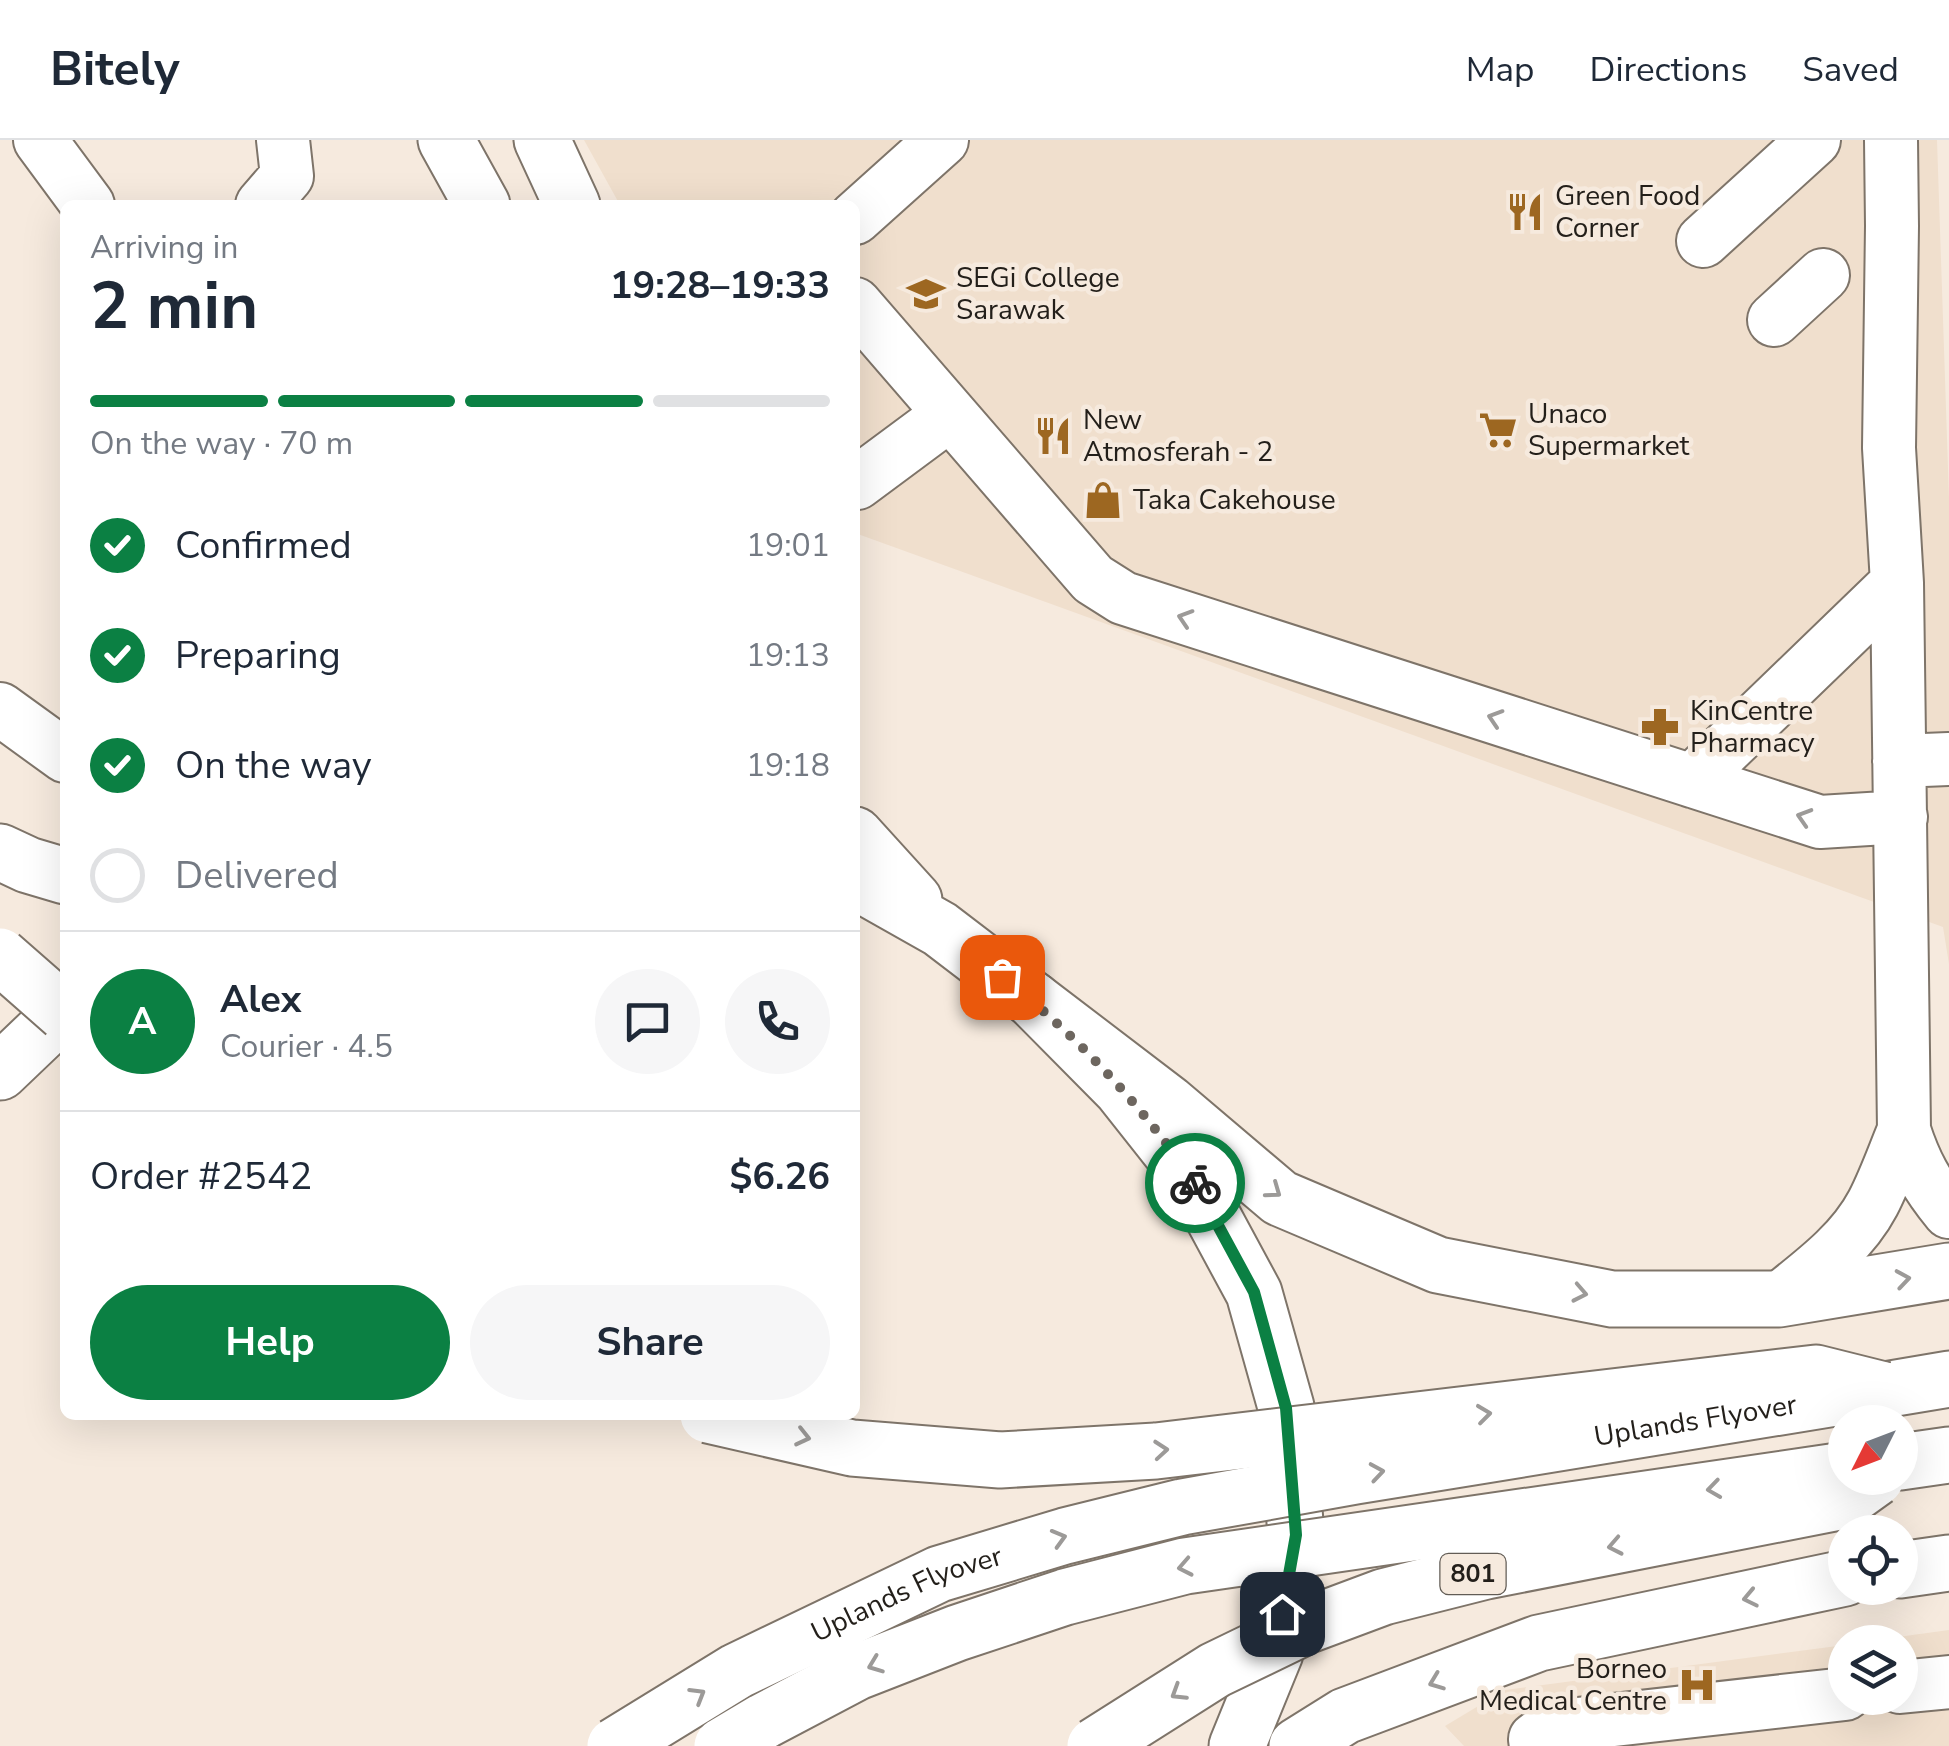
<!DOCTYPE html>
<meta charset="utf-8">
<style>
:root{--surface:#fff;--page:#f6f6f7;--text:#1f2937;--muted:#747a83;--line:#e0e1e3;--accent:#0b8043}
body{margin:0;font-family:"Nunito Sans",sans-serif;background:var(--page);color:var(--text);height:100vh;display:flex;flex-direction:column;font-size:38px;white-space:nowrap}
*{box-sizing:border-box;margin:0}
p{font-size:32px;color:var(--muted)}
.icon{flex:none;width:55px;height:55px;fill:none;stroke:currentColor;stroke-width:2;stroke-linecap:round;stroke-linejoin:round}
.map{position:relative;flex:1;overflow:hidden}
.drawer{position:absolute;left:60px;top:60px;width:800px;height:1220px;display:flex;flex-direction:column;background:var(--surface);border-radius:15px;box-shadow:0 10px 40px #0002}
.drawer>*{flex:none}
.needle{width:65px;rotate:228deg}
.fabs{position:absolute;left:1828px;top:1265px;display:grid;gap:20px}
.fabs a{display:grid;place-items:center;width:90px;height:90px;border-radius:50%;background:var(--surface);box-shadow:0 10px 40px #0002;font-size:50px}
.pin{position:absolute;display:grid;place-items:center;width:85px;height:85px;color:#fff;margin:-42px;border-radius:20px;box-shadow:0 5px 15px #0006}
.courier{position:absolute;display:grid;place-items:center;width:100px;height:100px;margin:-50px;border:8px solid #0b8043;border-radius:50%;background:#fff;color:#222;box-shadow:0 2px 12px #0007}
.headline em{font-style:normal;font-weight:700}
.headline div{display:flex;flex-direction:column-reverse}
.headline{display:flex;align-items:center;justify-content:space-between;height:170px;padding:0 30px}
h1{font-size:65px;font-weight:700;line-height:75px}
.bar{display:grid;grid-template-columns:repeat(4,1fr);gap:15px 10px;align-content:center;height:120px;padding:0 30px}
.bar i{height:12px;border-radius:8px;background:var(--line)}
.bar .on{background:var(--accent)}
.bar p{grid-column:span 4}
.line{display:flex;align-items:center;gap:25px;padding:0 30px;border-top:2px solid var(--line)}
.line div{flex:1}
.round{display:grid;place-items:center;flex:none;width:105px;height:105px;border-radius:52px;background:var(--page)}
ol{padding:0 30px;list-style:none}
li{display:flex;align-items:center;gap:30px;height:110px}
li p{margin-inline-start:auto}
li .icon{padding:10px;border-radius:50%;background:var(--accent);color:#fff;stroke-width:4}
li:last-child{color:var(--muted)}
li i{width:55px;height:55px;border:5px solid var(--line);border-radius:50%}
.button{display:flex;gap:20px;margin-top:auto;padding:20px 30px}
.button a{flex:1;height:115px;border-radius:60px;background:var(--accent);color:#fff;font-size:40px;font-weight:700;line-height:115px;text-align:center}
.button a+a{background:var(--page);color:var(--text)}
header{display:flex;align-items:center;gap:60px;box-sizing:border-box;height:140px;padding:0 50px;background:var(--surface);border-bottom:2px solid var(--line)}
header strong{font-size:48px}
nav{display:flex;gap:55px;margin-inline-start:auto;font-size:35px}
.map>svg:first-child{display:block}
.built{fill:#f0dfcd}
.lines{fill:none;stroke-linecap:round;stroke-linejoin:round}
.minor-casing{stroke:#7e7469;stroke-width:56}
.major-casing{stroke:#7e7469;stroke-width:59}
.highway-casing{stroke:#7e7469;stroke-width:59}
.minor{stroke:#fff;stroke-width:52}
.major{stroke:#fff;stroke-width:55}
.highway{stroke:#fff;stroke-width:55}
.major-bridge-casing{stroke:#7e7469;stroke-width:59;stroke-linecap:butt}
.highway-bridge-casing{stroke:#7e7469;stroke-width:59;stroke-linecap:butt}
.major-bridge{stroke:#fff;stroke-width:55}
.highway-bridge{stroke:#fff;stroke-width:55}
.oneway{stroke:#9c9a98}
.done{stroke:#6d665f;stroke-width:10;stroke-dasharray:0 18}
.route{stroke:#0b8043;stroke-width:12}
.labels{text-anchor:middle;dominant-baseline:central;stroke-width:9;stroke-linejoin:round;paint-order:stroke}
.shield{fill:#f6eade;stroke:#625c55;stroke-width:2.5}
.shield-label{font-size:25px;font-weight:bold;fill:#231f1a}
.poi-label{font-size:28px;fill:#231f1a;stroke:#f6eade;text-anchor:start}
.street-label{font-size:28px;fill:#231f1a;stroke:#f6eade}
</style>
<header>
<strong>Bitely</strong>
<nav><a>Map</a><a>Directions</a><a>Saved</a></nav>
</header>
<div class="map">
<svg width="1949" height="1606" viewBox="0 0 1949 1606">
<rect width="100%" height="100%" fill="#f6eade"/>
<!-- built -->
<path class="built" d="M584,0H1937L1949,358V824L1943,787L855,393V65H620Z
M1949,1490V1606H1464L1445,1586L1505,1550L1845,1505V1558H1900V1502H1861Z"/>
<g class="lines">
<!-- minor casing -->
<g class="minor-casing">
<path id="minor" d="M40,0L88,65
M1891,0L1892,86L1889,308L1897,443L1904,990C1915,1024 1926,1044 1949,1072
M262,65L287,36L283,0
M855,78L942,0
M1703,101L1814,0
M855,164L1093,439L1123,458L1820,682L1901,677
M1774,180L1823,135
M855,342L857,343L950,274
M0,569L65,616
M1899,621L1949,619
M1692,641L1897,443
M1779,1159C1814,1131 1852,1103 1873,1063C1885,1040 1894,1014 1904,990
M1900,1547L1949,1542
M1536,1606L1535,1599L1551,1587L1845,1554"/>
</g>
<!-- major casing -->
<g class="major-casing">
<path id="major" d="M446,0L482,65
M542,0L572,65
M855,695L914,760
M855,741L940,789L1033,860L1121,949L1193,1040L1254,1153L1286,1267L1296,1395L1275,1513L1237,1606
M0,932L65,870"/>
</g>
<!-- highway casing -->
<g class="highway-casing">
<path id="highway" d="M0,712L28,725L65,736
M1033,860L1168,963L1280,1058L1438,1125L1612,1159H1779L1949,1131
M1884,1250L1949,1239
M1900,1322L1949,1315
M1900,1430L1949,1423
M1297,1606L1345,1576L1539,1503L1845,1438"/>
</g>
<!-- minor -->
<use href="#minor" class="minor"/>
<!-- major -->
<use href="#major" class="major"/>
<!-- highway -->
<use href="#highway" class="highway"/>
<!-- major-bridge casing -->
<g class="major-bridge-casing">
<g id="major-bridge">
<path id="s1" d="M615,1606L737,1531L939,1434L1065,1396L1182,1367L1356,1336L1884,1250"/>
<path d="M722,1606L764,1581L857,1532L957,1493L1065,1457L1185,1426L1845,1330"/>
</g>
</g>
<!-- highway-bridge casing -->
<g class="highway-bridge-casing">
<path id="highway-bridge" d="M0,816L65,873
M708,1275L852,1308L1000,1320L1156,1311L1816,1233L1884,1250
M1095,1606L1215,1530L1308,1485L1383,1457L1486,1431L1844,1361L1876,1338"/>
</g>
<!-- major-bridge -->
<use href="#major-bridge" class="major-bridge"/>
<!-- highway-bridge -->
<use href="#highway-bridge" class="highway-bridge"/>
</g>
<!-- one-way arrows -->
<defs><path id="oneway-chevron" d="M-2-3.5L2.5 0L-2 3.5" fill="none" stroke-width="1.6" stroke-linecap="round" stroke-linejoin="round" transform="scale(2.5)"/></defs>
<g class="oneway">
<use href="#oneway-chevron" transform="translate(1185 478) rotate(-162)"/>
<use href="#oneway-chevron" transform="translate(1495 578) rotate(-162)"/>
<use href="#oneway-chevron" transform="translate(1804 677) rotate(-163)"/>
<use href="#oneway-chevron" transform="translate(1274 1051) rotate(36)"/>
<use href="#oneway-chevron" transform="translate(1903 1139) rotate(-9)"/>
<use href="#oneway-chevron" transform="translate(1580 1153) rotate(11)"/>
<use href="#oneway-chevron" transform="translate(1484 1274) rotate(-7)"/>
<use href="#oneway-chevron" transform="translate(803 1297) rotate(13)"/>
<use href="#oneway-chevron" transform="translate(1161 1310) rotate(-5)"/>
<use href="#oneway-chevron" transform="translate(1377 1332) rotate(-9)"/>
<use href="#oneway-chevron" transform="translate(1714 1349) rotate(172)"/>
<use href="#oneway-chevron" transform="translate(1059 1398) rotate(-16)"/>
<use href="#oneway-chevron" transform="translate(1615 1406) rotate(169)"/>
<use href="#oneway-chevron" transform="translate(1185 1427) rotate(169)"/>
<use href="#oneway-chevron" transform="translate(1750 1458) rotate(168)"/>
<use href="#oneway-chevron" transform="translate(875 1525) rotate(159)"/>
<use href="#oneway-chevron" transform="translate(1436 1542) rotate(159)"/>
<use href="#oneway-chevron" transform="translate(1178 1553) rotate(148)"/>
<use href="#oneway-chevron" transform="translate(698 1555) rotate(-31)"/>
</g>
<g class="lines">
<!-- done -->
<path class="done" d="M1002,837C1076,894 1142,966 1195,1043"/>
<!-- route -->
<path class="route" d="M1195,1043L1254,1152L1286,1268L1296,1395L1282,1474"/>
</g>
<!-- icons -->
<defs>
<g id="restaurant-bare" transform="scale(3)"><path d="M-5-6h1v4h1v-4h1v4h1v-4h1v5L-1.5 .5V6h-2V.5L-5-1ZM5-6V6H3V1.5H1.5Q1.5-4 5-6Z" fill="#9d6721" stroke="#f6eade" stroke-width="2.5" paint-order="stroke"/></g>
<g id="university-bare" transform="scale(3)"><path d="M0-5L7-2L0 1L-7-2ZM-4 1L0 2.5L4 1V4Q0 6-4 4Z" fill="#9d6721" stroke="#f6eade" stroke-width="2.5" paint-order="stroke"/></g>
<g id="supermarket-bare" transform="scale(3)"><path d="M-6-5.5h2.5l.6 2H6L4.5 2H-2.5L-4.4-4H-6ZM-1.5 3.2a1.3 1.3 0 1 0 .1 0ZM3 3.2a1.3 1.3 0 1 0 .1 0Z" fill="#9d6721" stroke="#f6eade" stroke-width="2.5" paint-order="stroke"/></g>
<g id="shop-bare" transform="scale(3)"><path d="M-5-2.5h2.3a2.7 3.5 0 0 1 5.4 0H5L5.5 6h-11ZM-1.5-2.5h3a1.5 2.3 0 0 0-3 0Z" fill="#9d6721" stroke="#f6eade" stroke-width="2.5" paint-order="stroke"/></g>
<g id="pharmacy-bare" transform="scale(3)"><path d="M-2-6h4v4h4v4h-4v4h-4v-4h-4v-4h4Z" fill="#9d6721" stroke="#f6eade" stroke-width="2.5" paint-order="stroke"/></g>
<g id="hospital-bare" transform="scale(3)"><path d="M-5-5h3v3.5h4V-5h3V5h-3V1.5h-4V5h-3Z" fill="#9d6721" stroke="#f6eade" stroke-width="2.5" paint-order="stroke"/></g>
</defs>
<g fill-rule="evenodd">
<use href="#restaurant-bare" x="1525" y="72"/>
<use href="#university-bare" x="926" y="154"/>
<use href="#supermarket-bare" x="1498" y="290"/>
<use href="#restaurant-bare" x="1053" y="296"/>
<use href="#shop-bare" x="1103" y="360"/>
<use href="#pharmacy-bare" x="1660" y="587"/>
<use href="#hospital-bare" x="1697" y="1545"/>
</g>
<g class="labels">
<!-- shield labels -->
<rect class="shield" x="1440.5" y="1414" width="65" height="40" rx="8"/>
<g class="shield-label">
<text x="1473" y="1434">801</text>
</g>
<!-- poi labels -->
<g class="poi-label">
<text x="1555" y="56">Green Food<tspan x="1555" dy="32">Corner</tspan></text>
<text x="956" y="138">SEGi College<tspan x="956" dy="32">Sarawak</tspan></text>
<text x="1528" y="274">Unaco<tspan x="1528" dy="32">Supermarket</tspan></text>
<text x="1083" y="280">New<tspan x="1083" dy="32">Atmosferah - 2</tspan></text>
<text x="1133" y="360">Taka Cakehouse</text>
<text x="1690" y="571">KinCentre<tspan x="1690" dy="32">Pharmacy</tspan></text>
<text x="1667" y="1529" text-anchor="end">Borneo<tspan x="1667" dy="32">Medical Centre</tspan></text>
</g>
<!-- street labels -->
<g class="street-label">
<text stroke="none"><textPath href="#s1" startOffset="1140">Uplands Flyover</textPath></text>
<text stroke="none"><textPath href="#s1" startOffset="330">Uplands Flyover</textPath></text>
</g>
</g>
</svg>
<div class="fabs">
<a><svg class="needle" viewBox="-14 -14 28 28"><path d="M0-13l5 13h-10z" fill="#e53935"/><path d="M0 13l5-13h-10z" fill="#747a83"/></svg></a>
<a><svg class="icon" aria-label="locate" viewBox="0 0 24 24"><circle cx="12" cy="12" r="6"/><path d="M12 2v4M12 18v4M2 12h4M18 12h4"/></svg></a>
<a><svg class="icon" aria-label="layers" viewBox="0 0 24 24"><path d="M12 4l9 5-9 5-9-5zM3 14l9 5 9-5"/></svg></a>
</div>
<div class="pin" style="left:1002px;top:837px;background:#ea580c"><svg class="icon" aria-label="bag" viewBox="0 0 24 24"><path d="M5 8h14l-1 12H6zM9 8a3 3 0 0 1 6 0"/></svg></div>
<div class="pin" style="left:1282px;top:1474px;background:#1f2937"><svg class="icon" aria-label="home" viewBox="0 0 24 24"><path d="M3 11l9-7 9 7M6 9v11h12V9"/></svg></div>
<div class="courier" style="left:1195px;top:1043px"><svg class="icon" aria-label="bike" viewBox="0 0 24 24"><circle cx="6" cy="16" r="4"/><circle cx="18" cy="16" r="4"/><path d="M6 16l4-8h5l3 8M10 8l3 8H6M13 5h3"/></svg></div>
<section class="drawer">
<div class="headline"><div><h1>2 min</h1><p>Arriving in</p></div><em>19:28–19:33</em></div>
<div class="bar"><i class="on"></i><i class="on"></i><i class="on"></i><i></i><p>On the way · 70 m</p></div>
<ol>
<li><svg class="icon" aria-label="check" viewBox="0 0 24 24"><path d="M5 12l5 5 9-10"/></svg>Confirmed<p>19:01</p></li>
<li><svg class="icon" aria-label="check" viewBox="0 0 24 24"><path d="M5 12l5 5 9-10"/></svg>Preparing<p>19:13</p></li>
<li><svg class="icon" aria-label="check" viewBox="0 0 24 24"><path d="M5 12l5 5 9-10"/></svg>On the way<p>19:18</p></li>
<li><i></i>Delivered</li>
</ol>
<div class="line" style="height:180px"><b class="round" style="background:var(--accent);color:#fff">A</b><div><b>Alex</b><p>Courier · 4.5</p></div><a class="round"><svg class="icon" aria-label="chat" viewBox="0 0 24 24"><path d="M4 5h16v11H9l-5 4z"/></svg></a><a class="round"><svg class="icon" aria-label="phone" viewBox="0 0 24 24"><path d="M5 4h4l2 5-3 2q2 4 5 5l2-3 5 2v4C11 20 4 13 5 4z"/></svg></a></div>
<div class="line" style="height:130px"><div>Order #2542</div><b>$6.26</b></div>
<div class="button"><a>Help</a><a>Share</a></div>
</section>
</div>
